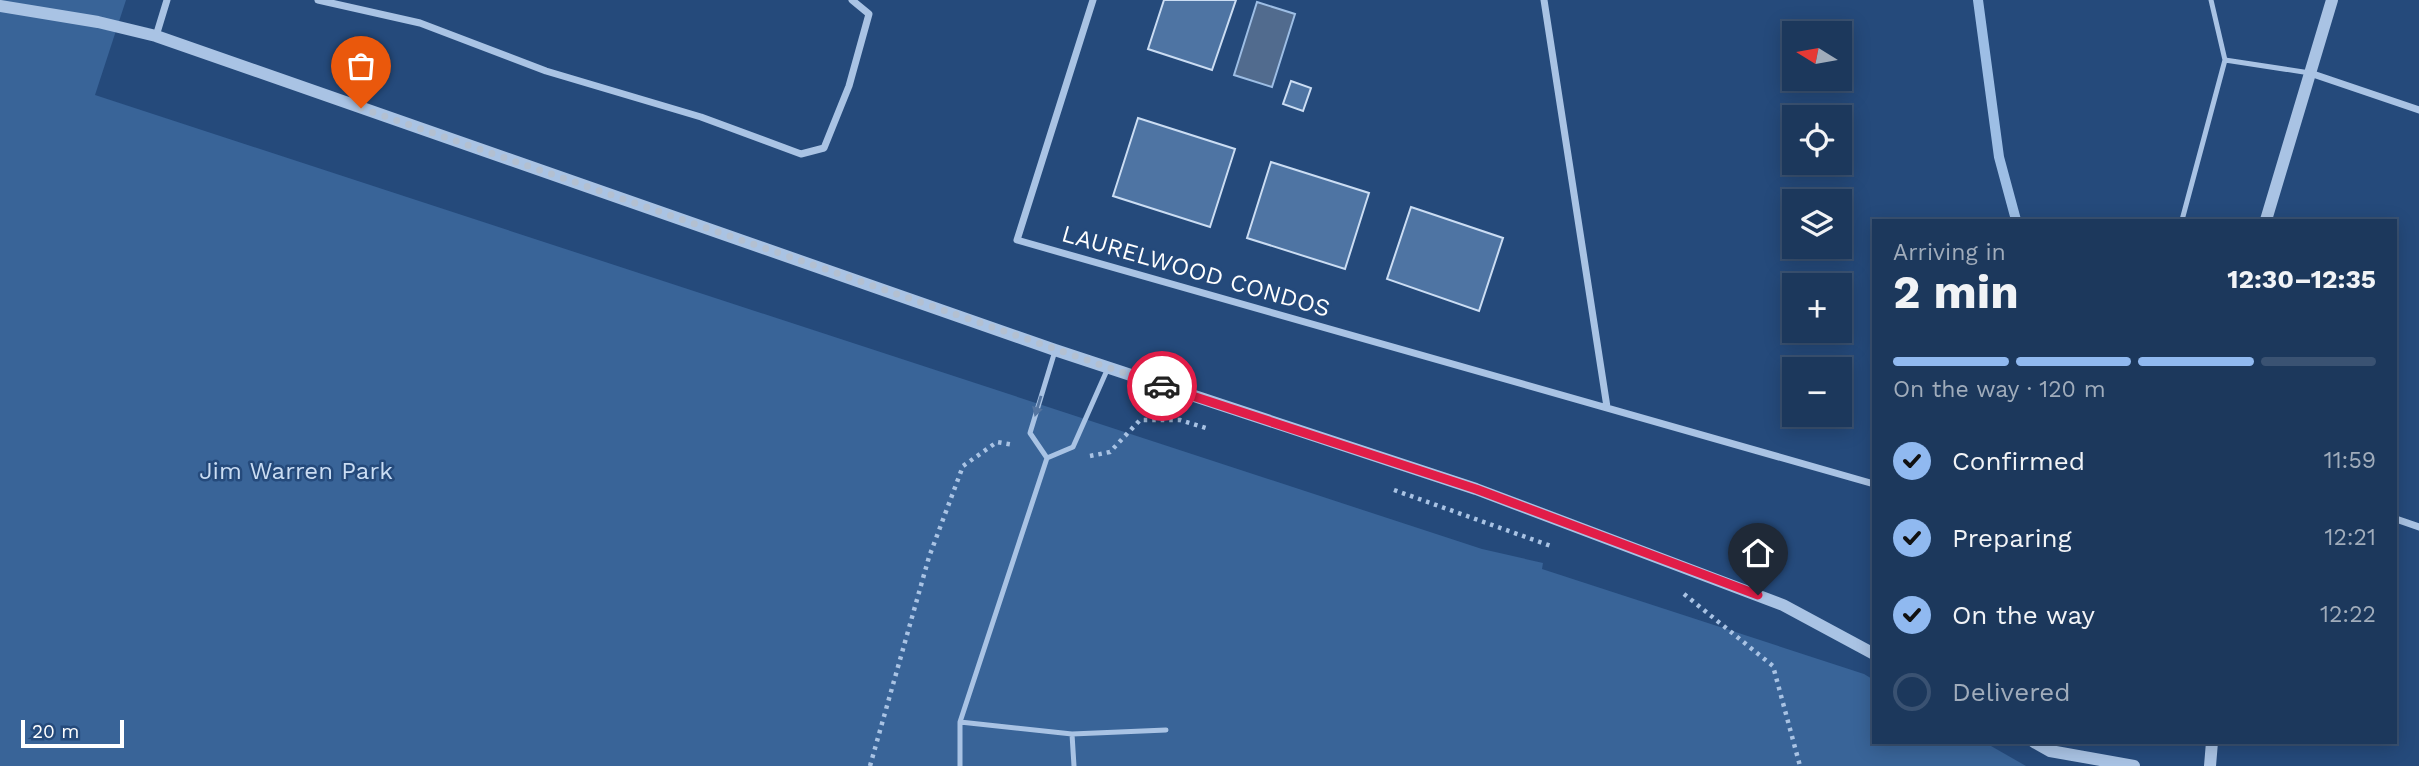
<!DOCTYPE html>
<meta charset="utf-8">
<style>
:root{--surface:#1c385c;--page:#253f62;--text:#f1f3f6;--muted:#a0acbb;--line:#3a5272;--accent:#90b9f0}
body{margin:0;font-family:"Work Sans",sans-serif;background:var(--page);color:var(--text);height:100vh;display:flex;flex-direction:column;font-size:26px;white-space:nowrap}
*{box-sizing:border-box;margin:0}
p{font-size:23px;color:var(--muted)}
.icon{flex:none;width:38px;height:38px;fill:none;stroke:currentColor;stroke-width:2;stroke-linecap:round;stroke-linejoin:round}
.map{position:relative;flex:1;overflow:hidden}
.side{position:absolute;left:1872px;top:219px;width:525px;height:525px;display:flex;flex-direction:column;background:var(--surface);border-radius:0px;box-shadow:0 4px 18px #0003,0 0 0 2px var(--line)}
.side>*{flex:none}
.needle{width:46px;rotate:281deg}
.controls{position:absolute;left:1782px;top:21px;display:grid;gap:14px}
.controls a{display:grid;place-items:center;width:70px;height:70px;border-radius:0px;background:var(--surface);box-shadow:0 4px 18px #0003,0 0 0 2px var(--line);font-size:35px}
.scale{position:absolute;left:21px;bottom:18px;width:103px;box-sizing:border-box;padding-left:7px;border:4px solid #fff;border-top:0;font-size:19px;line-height:24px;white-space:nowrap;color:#fff;-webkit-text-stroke:5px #254a7b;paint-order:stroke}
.pin{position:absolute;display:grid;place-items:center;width:60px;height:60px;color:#fff;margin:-72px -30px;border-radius:50% 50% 50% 0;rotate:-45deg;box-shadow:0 0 7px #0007}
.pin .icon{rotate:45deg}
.courier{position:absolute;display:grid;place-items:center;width:70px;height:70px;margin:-35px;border:5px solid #e11d48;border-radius:50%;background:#fff;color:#222;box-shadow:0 2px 9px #0007}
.overview em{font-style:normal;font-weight:700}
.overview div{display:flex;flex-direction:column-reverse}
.overview{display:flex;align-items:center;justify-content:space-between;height:119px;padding:0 21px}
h1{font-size:46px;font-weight:700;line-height:52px}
.bar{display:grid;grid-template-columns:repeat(4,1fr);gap:10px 7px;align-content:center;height:84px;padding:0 21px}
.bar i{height:9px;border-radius:5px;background:var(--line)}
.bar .selected{background:var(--accent)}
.bar p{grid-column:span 4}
ol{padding:0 21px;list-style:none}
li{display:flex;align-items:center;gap:21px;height:77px}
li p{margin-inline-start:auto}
li .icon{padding:7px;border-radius:50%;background:var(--accent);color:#111;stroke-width:4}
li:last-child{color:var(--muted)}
li i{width:38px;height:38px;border:4px solid var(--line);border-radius:50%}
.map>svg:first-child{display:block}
.green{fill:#396498}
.water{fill:#516b8e;stroke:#9dbee5;stroke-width:2}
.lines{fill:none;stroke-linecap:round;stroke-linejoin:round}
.stream{stroke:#9dbee5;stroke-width:10}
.building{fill:#4e74a3;stroke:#cbddf3;stroke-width:2}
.path{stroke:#a9c3e4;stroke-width:4.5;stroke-dasharray:3.5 5;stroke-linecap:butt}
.service{stroke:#a9c3e4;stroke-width:5}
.minor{stroke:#a9c3e4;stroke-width:7}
.tertiary{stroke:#a9c3e4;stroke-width:12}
.oneway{fill:#5374a0}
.done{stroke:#b3c0d1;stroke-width:7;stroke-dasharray:0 12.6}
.route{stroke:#e11d48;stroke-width:9}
.labels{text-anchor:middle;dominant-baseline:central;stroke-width:5;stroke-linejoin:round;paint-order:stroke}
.street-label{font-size:24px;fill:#fff;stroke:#254a7b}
.park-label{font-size:24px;fill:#cbddf3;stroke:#254a7b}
</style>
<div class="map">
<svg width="2419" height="766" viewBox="0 0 2419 766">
<rect width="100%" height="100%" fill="#254a7b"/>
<!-- green -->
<path class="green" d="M0,0H126L95,95L1482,549L1543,563L1542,569L1864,674L1874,680V742H1984L2026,766H0Z"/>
<!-- water -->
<path class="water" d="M1257,2L1295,14L1272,87L1234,75Z"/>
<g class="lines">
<!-- stream -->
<path class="stream" d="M1978,0L1999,157L2016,220"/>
</g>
<!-- building -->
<path class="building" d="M1164,0H1236L1212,70L1148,49Z
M1291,81L1311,88L1303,111L1283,104Z
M1138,118L1235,149L1210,227L1113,196Z
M1271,162L1369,193L1345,269L1247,238Z
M1411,207L1503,238L1479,311L1387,279Z"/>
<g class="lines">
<!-- path -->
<path class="path" d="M1090,456L1110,452L1140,420H1180L1206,428
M1394,490L1551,546
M1684,594L1773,666L1800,766
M870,766L929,557L963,466L997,442L1014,445"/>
<!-- service -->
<path class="service" d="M2225,60L2310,73
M2182,220L2225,60L2211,0
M1047,458L1030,433L1055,351
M1047,458L1073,447L1108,368
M960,722L1072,734L1166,730
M1072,734L1074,766
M960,766V722L1047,458"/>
<!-- minor -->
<path class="minor" d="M318,0L420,23L546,71L701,117L801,154L824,148L849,86L869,14L852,0
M1093,0L1017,240L1874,484
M1544,0L1607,407
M156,36L167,0
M2310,73L2419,110
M2396,519L2419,527"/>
<!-- tertiary -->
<path class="tertiary" d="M0,6L98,22L156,36L1055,350L1476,489L1783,605L1874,654
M2266,220L2332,0
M2034,742L2050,751L2134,766
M2210,766L2212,742"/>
</g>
<!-- one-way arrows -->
<defs><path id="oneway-solid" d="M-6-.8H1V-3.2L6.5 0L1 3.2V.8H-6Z" transform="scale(1.75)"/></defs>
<use class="oneway" href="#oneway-solid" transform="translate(1038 406) rotate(107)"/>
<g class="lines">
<!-- done -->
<path class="done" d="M361,108L1162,386"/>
<!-- route -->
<path class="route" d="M1162,386L1476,489L1758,595"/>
</g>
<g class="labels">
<!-- street labels -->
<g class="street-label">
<text transform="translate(1196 271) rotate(16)">LAURELWOOD CONDOS</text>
</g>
<!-- park labels -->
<g class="park-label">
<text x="296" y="471">Jim Warren Park</text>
</g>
</g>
</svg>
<div class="controls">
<a><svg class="needle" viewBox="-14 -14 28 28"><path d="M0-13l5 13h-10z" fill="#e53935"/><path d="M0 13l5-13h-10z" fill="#a0acbb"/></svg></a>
<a><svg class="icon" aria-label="locate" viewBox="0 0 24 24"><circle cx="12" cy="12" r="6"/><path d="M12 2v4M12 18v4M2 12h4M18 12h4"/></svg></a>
<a><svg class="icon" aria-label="layers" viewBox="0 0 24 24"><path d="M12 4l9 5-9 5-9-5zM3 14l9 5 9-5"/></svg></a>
<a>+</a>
<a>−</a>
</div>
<div class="scale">20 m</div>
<div class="pin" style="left:361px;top:108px;background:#ea580c"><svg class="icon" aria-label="bag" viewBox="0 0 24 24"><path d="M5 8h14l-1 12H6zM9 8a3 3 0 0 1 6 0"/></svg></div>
<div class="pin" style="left:1758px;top:595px;background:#1f2937"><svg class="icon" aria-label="home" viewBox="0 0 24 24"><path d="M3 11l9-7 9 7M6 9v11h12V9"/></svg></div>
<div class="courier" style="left:1162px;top:386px"><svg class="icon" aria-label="car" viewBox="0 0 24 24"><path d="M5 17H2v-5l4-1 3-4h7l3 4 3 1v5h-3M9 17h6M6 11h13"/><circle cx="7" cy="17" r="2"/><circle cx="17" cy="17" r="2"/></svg></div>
<section class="side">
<div class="overview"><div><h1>2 min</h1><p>Arriving in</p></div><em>12:30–12:35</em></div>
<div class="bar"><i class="selected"></i><i class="selected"></i><i class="selected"></i><i></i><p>On the way · 120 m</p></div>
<ol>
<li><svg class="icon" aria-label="check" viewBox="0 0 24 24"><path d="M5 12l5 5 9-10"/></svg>Confirmed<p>11:59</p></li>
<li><svg class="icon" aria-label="check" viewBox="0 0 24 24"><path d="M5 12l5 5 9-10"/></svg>Preparing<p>12:21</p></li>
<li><svg class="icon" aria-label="check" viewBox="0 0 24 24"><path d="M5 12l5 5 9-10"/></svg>On the way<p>12:22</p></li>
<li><i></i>Delivered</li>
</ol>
</section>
</div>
